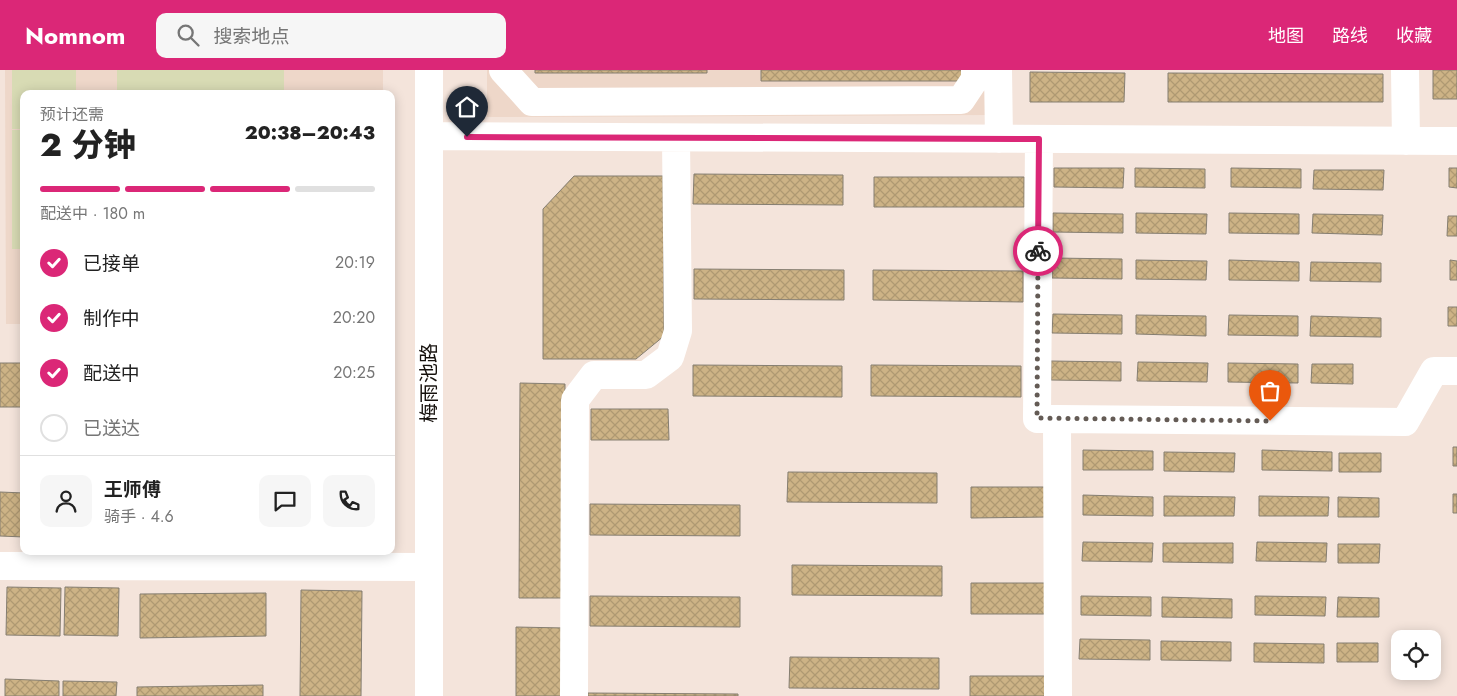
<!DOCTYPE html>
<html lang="zh">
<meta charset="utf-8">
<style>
:root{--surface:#fff;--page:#f6f6f6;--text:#222;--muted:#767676;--line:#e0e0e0;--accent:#db2777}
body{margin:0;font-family:Jost,"Noto Sans SC",sans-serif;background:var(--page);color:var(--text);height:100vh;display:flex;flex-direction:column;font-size:19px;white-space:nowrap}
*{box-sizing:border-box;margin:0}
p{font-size:16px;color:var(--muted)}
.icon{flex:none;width:28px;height:28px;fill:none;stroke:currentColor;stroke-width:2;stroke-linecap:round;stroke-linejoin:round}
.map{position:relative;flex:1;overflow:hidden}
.details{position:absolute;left:20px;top:20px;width:375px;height:465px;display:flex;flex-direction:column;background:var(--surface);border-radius:10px;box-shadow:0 2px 12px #0003}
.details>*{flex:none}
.controls{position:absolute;left:1391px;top:560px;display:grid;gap:10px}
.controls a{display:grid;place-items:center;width:50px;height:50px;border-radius:10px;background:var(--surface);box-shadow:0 2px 12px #0003;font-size:25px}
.pin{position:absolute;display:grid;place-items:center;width:42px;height:42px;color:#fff;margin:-51px -21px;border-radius:50% 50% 50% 0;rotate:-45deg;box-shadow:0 0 5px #0007}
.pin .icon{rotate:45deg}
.courier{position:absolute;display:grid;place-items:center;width:50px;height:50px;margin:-25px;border:4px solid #db2777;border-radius:50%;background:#fff;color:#222;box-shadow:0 1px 6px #0007}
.summary em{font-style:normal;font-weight:800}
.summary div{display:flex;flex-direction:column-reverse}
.summary{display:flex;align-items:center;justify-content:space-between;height:85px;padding:0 20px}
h1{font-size:32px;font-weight:800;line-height:38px}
.bar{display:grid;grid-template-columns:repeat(4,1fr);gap:8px 5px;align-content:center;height:60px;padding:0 20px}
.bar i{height:6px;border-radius:4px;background:var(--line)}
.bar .selected{background:var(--accent)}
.bar p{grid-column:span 4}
.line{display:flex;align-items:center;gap:12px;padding:0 20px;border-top:1px solid var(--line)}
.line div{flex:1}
.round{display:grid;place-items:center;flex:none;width:52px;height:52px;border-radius:10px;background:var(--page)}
ol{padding:0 20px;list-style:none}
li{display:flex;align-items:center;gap:15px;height:55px}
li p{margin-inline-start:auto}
li .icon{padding:5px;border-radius:50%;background:var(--accent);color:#fff;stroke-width:4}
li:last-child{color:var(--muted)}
li i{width:28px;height:28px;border:2px solid var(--line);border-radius:50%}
header{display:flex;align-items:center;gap:30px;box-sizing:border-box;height:70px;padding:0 25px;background:var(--accent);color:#fff}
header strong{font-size:24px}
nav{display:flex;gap:28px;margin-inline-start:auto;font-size:18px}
.search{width:350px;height:45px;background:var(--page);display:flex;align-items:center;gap:12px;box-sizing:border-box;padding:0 18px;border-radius:10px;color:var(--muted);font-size:19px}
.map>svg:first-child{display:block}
.built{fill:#eed7c9}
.green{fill:#d8dbb4}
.building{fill:url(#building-cross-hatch);stroke:#857e71}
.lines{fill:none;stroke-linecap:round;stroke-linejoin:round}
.minor{stroke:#fff;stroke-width:28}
.done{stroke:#645b55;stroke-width:5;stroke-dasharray:0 9}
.route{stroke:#db2777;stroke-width:6}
.labels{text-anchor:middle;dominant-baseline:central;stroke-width:5;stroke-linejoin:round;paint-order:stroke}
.street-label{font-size:20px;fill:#16110d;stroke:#fff}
</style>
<header>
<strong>Nomnom</strong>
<div class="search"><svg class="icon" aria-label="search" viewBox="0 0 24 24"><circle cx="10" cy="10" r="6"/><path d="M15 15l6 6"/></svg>搜索地点</div>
<nav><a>地图</a><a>路线</a><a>收藏</a></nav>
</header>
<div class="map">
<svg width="1457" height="626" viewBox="0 0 1457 626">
<defs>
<pattern id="building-cross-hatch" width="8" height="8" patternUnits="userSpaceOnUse" patternTransform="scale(1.25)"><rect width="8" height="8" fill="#cdb386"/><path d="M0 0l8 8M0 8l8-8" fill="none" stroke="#af9972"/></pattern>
</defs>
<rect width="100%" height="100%" fill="#f4e4db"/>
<!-- built -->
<path class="built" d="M5,0H383V24H24V254H6Z
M487,0H989V45L487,47Z"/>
<!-- green -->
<path class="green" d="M12,0H76V24H24V59H12Z
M117,0H284V24H117Z
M12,60H24V179H12Z"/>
<!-- building -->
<path class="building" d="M535,0H707V3H535Z
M761,0H967V11H761Z
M1433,0H1457V29H1433Z
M1030,2L1125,3L1124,32H1030Z
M1168,3L1383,4V32H1168Z
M1054,98H1124L1123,118L1054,117Z
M1135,98L1205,99V118L1135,117Z
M1231,98L1301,99V118L1231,117Z
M1449,98H1457V118L1449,117Z
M1314,100H1384L1383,120L1313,119Z
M694,104L843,105V135L693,134Z
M574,106H663L664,266L636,289H543V139Z
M874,107H1024V137H874Z
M1053,143L1123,144V163L1053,162Z
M1136,143L1207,144L1206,164L1136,163Z
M1229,143L1299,144V164L1229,163Z
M1313,144L1383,145L1382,165L1312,163Z
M1448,146H1457V166H1447Z
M1053,188L1122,189V209L1052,208Z
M1136,190L1207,191L1206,210L1136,209Z
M1229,190L1299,192V211L1229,210Z
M1450,190L1457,191V210H1450Z
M1311,192L1381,193V212L1310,211Z
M694,199L844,200V230L694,229Z
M873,200L1023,201V232L873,230Z
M1448,237H1457V256H1448Z
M1053,244L1122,245V264L1052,263Z
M1136,245L1206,246V266L1136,264Z
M1229,245L1298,246V266L1228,265Z
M1311,246L1381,248V267L1310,266Z
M1051,291L1121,292V311L1051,310Z
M1138,292L1208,293L1207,312L1137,311Z
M0,293H24V337H0Z
M1228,293L1298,294V313L1228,312Z
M1312,294H1353V314L1311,313Z
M693,295L842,296V327L693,326Z
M871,295L1021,296V327L871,326Z
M520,313L565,314L564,528H519Z
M591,339H668L669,370H591Z
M1453,377H1457V396H1453Z
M1083,380L1153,381V400H1083Z
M1262,380L1332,382V401L1262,400Z
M1164,382L1235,383L1234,402L1164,401Z
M1339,383H1381V402H1339Z
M788,402L937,403V433L787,432Z
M971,417H1048V447L971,448Z
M0,422L24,423V467L0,466Z
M1453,424H1457V443H1453Z
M1083,425L1153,427V446L1083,445Z
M1164,426L1235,427L1234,446H1164Z
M1259,426L1329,427L1328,446H1259Z
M1338,427L1379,428V447H1338Z
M590,434L740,435V466L590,465Z
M1083,472L1153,473L1152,492L1082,491Z
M1257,472L1327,473L1326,492L1256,491Z
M1163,473H1233V493L1163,492Z
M1338,474H1380L1379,493H1338Z
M792,495L942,496V526L792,525Z
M971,513H1048V544H971Z
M7,517L61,518L60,566L6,565Z
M65,517L119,518L118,566L64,565Z
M301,520L362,521L361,626H300Z
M266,523V566L140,568V524Z
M590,526L740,527V557L590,556Z
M1081,526L1151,527V546L1081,545Z
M1255,526L1326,527L1325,546L1255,545Z
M1162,527L1232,529V548L1162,547Z
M1338,527L1379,528V547H1337Z
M516,557L565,558V626H516Z
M1080,569L1150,570V590L1079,589Z
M1161,571L1231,572V591L1161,590Z
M1254,573L1324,574V593L1254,592Z
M1337,573H1378V592H1337Z
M790,587L939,588V619L789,618Z
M970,606H1047V626H970Z
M5,609L59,611V626H5Z
M63,611L117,612L116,626H63Z
M263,615V626H137V617Z
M588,623L738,624V626H588Z"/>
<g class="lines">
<!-- minor -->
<path class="minor" d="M503,0L532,32L961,30L975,9V0
M998,0L999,69
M1405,0L1406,71
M429,66L1457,71
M1039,69L1037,349H1057
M0,496L429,497
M429,626V0
M574,626L575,330L594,305H646L670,287L678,261L676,68
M1058,626L1057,349L1405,352L1434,301H1457"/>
</g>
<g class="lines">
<!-- done -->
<path class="done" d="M1038,181L1037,348L1270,351"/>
<!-- route -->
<path class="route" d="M467,67L1039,69L1038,181"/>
</g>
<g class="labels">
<!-- street labels -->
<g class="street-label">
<text transform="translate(429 313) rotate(-90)">梅雨池路</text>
</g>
</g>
</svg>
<div class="controls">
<a><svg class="icon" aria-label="locate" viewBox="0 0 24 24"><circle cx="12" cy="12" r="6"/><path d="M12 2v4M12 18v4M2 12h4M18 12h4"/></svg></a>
</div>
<div class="pin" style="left:1270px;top:351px;background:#ea580c"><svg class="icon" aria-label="bag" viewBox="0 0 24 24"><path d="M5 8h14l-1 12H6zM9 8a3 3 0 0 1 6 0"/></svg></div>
<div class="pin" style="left:467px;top:67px;background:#1f2937"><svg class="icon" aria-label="home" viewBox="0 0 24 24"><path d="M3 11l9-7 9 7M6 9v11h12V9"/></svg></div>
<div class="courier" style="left:1038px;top:181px"><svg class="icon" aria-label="bike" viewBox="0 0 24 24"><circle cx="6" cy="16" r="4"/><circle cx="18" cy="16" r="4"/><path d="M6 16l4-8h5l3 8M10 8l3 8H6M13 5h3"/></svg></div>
<section class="details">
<div class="summary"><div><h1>2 分钟</h1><p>预计还需</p></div><em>20:38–20:43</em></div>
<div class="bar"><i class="selected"></i><i class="selected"></i><i class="selected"></i><i></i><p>配送中 · 180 m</p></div>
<ol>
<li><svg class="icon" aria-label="check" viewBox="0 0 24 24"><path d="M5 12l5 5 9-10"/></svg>已接单<p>20:19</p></li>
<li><svg class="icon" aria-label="check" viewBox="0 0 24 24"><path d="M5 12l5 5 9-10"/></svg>制作中<p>20:20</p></li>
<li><svg class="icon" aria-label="check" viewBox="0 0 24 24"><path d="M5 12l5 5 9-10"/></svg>配送中<p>20:25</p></li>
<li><i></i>已送达</li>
</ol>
<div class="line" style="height:90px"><a class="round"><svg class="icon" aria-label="person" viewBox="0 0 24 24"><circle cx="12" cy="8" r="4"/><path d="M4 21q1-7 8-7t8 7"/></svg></a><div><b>王师傅</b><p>骑手 · 4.6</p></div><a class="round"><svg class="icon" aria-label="chat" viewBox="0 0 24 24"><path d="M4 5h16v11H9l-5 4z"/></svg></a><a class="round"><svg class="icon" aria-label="phone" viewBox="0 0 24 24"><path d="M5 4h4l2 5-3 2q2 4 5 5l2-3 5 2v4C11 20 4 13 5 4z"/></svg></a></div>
</section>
</div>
